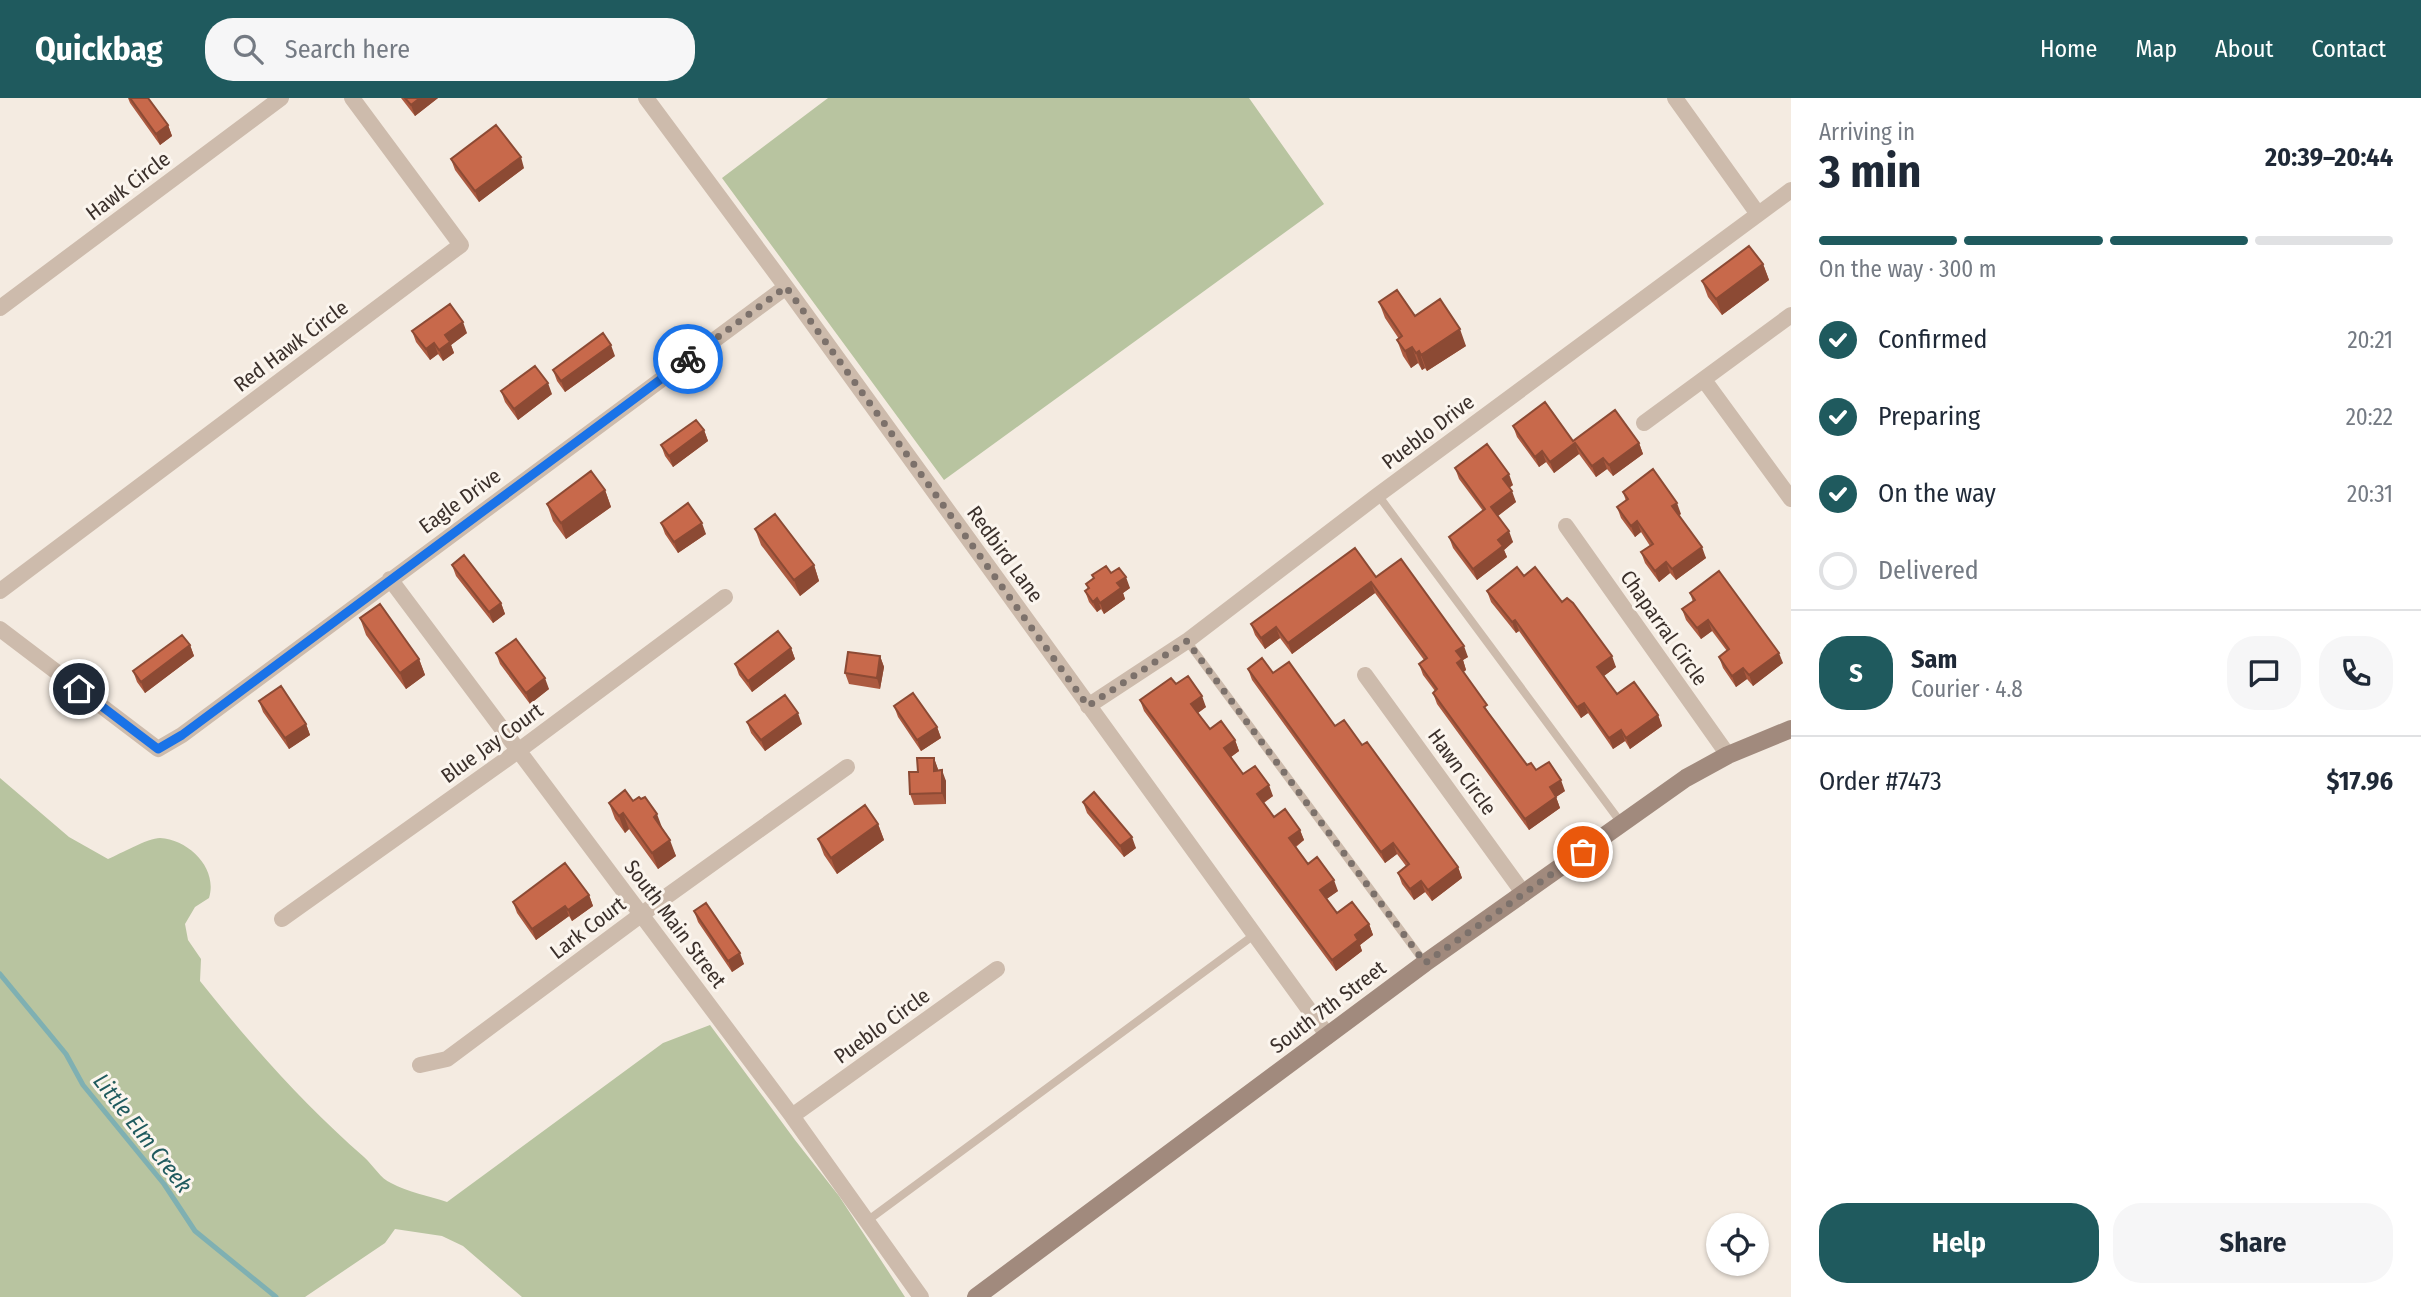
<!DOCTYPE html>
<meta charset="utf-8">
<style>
:root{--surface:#fff;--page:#f6f6f7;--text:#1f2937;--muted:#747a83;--line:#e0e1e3;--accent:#1f5a5e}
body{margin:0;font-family:"Fira Sans Condensed",sans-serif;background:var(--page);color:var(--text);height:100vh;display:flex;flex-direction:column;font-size:26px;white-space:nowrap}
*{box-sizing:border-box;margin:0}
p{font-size:23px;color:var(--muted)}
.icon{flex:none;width:38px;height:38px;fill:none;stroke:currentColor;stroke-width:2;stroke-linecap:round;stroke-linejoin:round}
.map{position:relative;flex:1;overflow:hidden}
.sheet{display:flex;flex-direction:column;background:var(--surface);width:630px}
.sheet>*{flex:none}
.fabs{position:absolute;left:1706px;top:1115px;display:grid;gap:14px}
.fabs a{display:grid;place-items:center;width:63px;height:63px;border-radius:50%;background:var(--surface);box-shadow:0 2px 5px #0004;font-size:35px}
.pin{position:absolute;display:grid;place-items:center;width:60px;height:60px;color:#fff;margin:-30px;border:4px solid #fff;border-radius:50%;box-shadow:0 2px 7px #0007}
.courier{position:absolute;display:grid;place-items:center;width:70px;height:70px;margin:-35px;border:5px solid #1a73e8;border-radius:50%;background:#fff;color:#222;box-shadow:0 2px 9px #0007}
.headline em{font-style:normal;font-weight:700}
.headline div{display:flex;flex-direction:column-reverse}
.headline{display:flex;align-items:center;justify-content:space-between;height:119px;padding:0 28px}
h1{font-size:46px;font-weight:700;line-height:52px}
.bar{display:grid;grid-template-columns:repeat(4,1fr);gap:10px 7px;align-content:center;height:84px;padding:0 28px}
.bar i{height:9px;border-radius:5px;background:var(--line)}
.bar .current{background:var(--accent)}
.bar p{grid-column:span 4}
.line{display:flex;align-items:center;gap:18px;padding:0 28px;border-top:2px solid var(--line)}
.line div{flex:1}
.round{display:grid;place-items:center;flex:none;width:74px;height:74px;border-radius:28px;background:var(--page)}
ol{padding:0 28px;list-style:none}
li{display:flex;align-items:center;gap:21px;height:77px}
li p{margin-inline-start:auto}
li .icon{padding:7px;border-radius:50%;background:var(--accent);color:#fff;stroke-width:4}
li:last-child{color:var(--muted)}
li i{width:38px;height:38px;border:4px solid var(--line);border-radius:50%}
.cta{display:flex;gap:14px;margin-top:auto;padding:14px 28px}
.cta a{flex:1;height:80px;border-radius:28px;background:var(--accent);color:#fff;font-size:28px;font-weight:700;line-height:80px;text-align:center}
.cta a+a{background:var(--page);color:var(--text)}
header{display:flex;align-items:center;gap:42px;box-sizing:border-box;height:98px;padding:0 35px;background:var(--accent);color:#fff}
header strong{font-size:33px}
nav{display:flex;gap:38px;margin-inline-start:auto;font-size:24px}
.search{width:490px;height:63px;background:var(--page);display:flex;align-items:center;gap:18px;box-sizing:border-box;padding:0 24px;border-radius:28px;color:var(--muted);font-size:26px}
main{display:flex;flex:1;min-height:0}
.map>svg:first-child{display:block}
.green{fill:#b8c4a0}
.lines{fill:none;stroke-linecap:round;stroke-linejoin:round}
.stream{stroke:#7fb0b2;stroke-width:5}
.lane{stroke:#cdbbac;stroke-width:8}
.street{stroke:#cdbbac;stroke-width:16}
.secondary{stroke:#a18a7d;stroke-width:18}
.wall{fill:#ac5a40}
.shaded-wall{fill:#8c4a34}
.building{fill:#c8694b;stroke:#8c4a34;stroke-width:2}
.done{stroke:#7c716b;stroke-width:7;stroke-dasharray:0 12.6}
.route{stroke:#1a73e8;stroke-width:9}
.labels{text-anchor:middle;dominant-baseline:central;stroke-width:6;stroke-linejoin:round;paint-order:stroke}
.street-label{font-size:21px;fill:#3b302b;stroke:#fbf5ee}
.water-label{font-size:23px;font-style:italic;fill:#1f5a5e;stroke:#fbf5ee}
</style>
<header>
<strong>Quickbag</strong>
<div class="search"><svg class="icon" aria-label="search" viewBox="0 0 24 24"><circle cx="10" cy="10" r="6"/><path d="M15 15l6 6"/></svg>Search here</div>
<nav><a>Home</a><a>Map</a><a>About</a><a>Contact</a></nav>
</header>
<main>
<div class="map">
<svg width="1791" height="1199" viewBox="0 0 1791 1199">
<rect width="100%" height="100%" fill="#f4ebe1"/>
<!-- green -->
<path class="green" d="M828,0H1249L1324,106L944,382L722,80Z
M0,680L69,739L108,761C120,756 148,740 160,740C190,742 218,771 209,800L195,809L185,826L188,842L201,861L200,883C250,946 303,1006 364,1059C373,1067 381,1081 391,1085C408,1094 429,1098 447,1104L663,945L710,927L795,1042L839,1098L905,1199H522L463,1148L442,1138L395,1131L385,1145L305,1199H0Z"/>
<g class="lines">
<!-- stream -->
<path class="stream" d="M0,876L66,956L83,987L164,1086L195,1133L276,1199"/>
<!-- lane -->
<path class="lane" d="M1378,397L1622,726
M1187,543L1425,865
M867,1123L1254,837"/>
<!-- street -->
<path class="street" d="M646,0L786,189L1328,938
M1675,0L1758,116
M0,210L281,0
M1704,282L1791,401
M1644,325L1791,217
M1566,428L1728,657
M390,481L792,1018L921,1199
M0,493L461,147L352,0
M0,531L158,651L182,637L786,189
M1365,577L1524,796
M1088,608L1187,543L1378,397L1791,92
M282,821L518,653L725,499
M420,967L447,961L642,816L847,669
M792,1018L997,871"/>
<!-- secondary -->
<path class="secondary" d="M976,1199L1425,865L1686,680L1728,657L1791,631"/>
</g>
<!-- wall -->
<path class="wall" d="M128,0H148L168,27L172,38L160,47L130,5Z
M401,0H438L415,18Z
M451,61L524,70L479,104L455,72Z
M1763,166L1769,182L1722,217L1708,199L1702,183Z
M1379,204L1415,218L1466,248L1427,273L1425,270L1422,272L1418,265L1411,270L1403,258L1397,242L1399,241L1385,220Z
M412,233L467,235L451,247L454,255L443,263L438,256L430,262L416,244Z
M615,258L565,294L557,283L553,272Z
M501,293L552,296L518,322L505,304Z
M1513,328L1573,343L1639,345L1643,356L1613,378L1607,371L1596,379L1579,356L1554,375L1546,364L1539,369L1517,339Z
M704,332L708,343L673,369L665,358L661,347Z
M1455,370L1513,387L1509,390L1516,404L1498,418L1513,444L1504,452L1507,459L1477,482L1453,450L1449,439L1483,413L1459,381Z
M605,392L611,409L566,441L553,423L547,406Z
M1623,394L1681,416L1679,417L1706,460L1676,482L1670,475L1659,484L1645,465L1641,454L1650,448L1641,434L1635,439L1621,420L1617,409L1626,403Z
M661,425L706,436L678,455L665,436Z
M755,431L814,467L819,483L800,498L761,447Z
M452,467L501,505L505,516L493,525L456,478Z
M1111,475L1130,490L1123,495L1125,501L1104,516L1101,511L1097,514L1089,504L1085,493L1088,491L1086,486L1094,481L1092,477Z
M1524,478L1562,504L1616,569L1604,578L1617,596L1658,617L1662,628L1630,651L1625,643L1613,651L1588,615L1581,620L1519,533L1516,535L1491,504L1487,493Z
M1376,479L1468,559L1463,562L1466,572L1463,574L1491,618L1527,667L1536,672L1565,693L1556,699L1560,710L1529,732L1437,606L1433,595L1435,593L1423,577L1419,566L1424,562L1375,495L1292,556L1280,540L1265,551L1255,537L1251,526Z
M1690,495L1783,565L1753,588L1747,581L1736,589L1723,570L1719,559L1727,553L1712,533L1701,541L1686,522L1682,511L1693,504Z
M360,520L419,561L425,577L406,591L366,537Z
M190,547L194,558L145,595L137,584L133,573Z
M791,550L795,561L752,594L739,577L735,566Z
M496,555L549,591L530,606L500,566Z
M880,558L884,569L880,591L849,586L845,575Z
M1248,571L1273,575L1335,628L1362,647L1458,769L1462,780L1432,803L1425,794L1414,802L1402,786L1398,775L1406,768L1397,756L1385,765L1252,582Z
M1176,586L1206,609L1198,615L1210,631L1235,642L1239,653L1231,659L1243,676L1273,698L1264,705L1274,719L1300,732L1304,742L1296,749L1308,766L1338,793L1326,801L1337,815L1369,826L1373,837L1360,847L1362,853L1336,873L1144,613L1140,602Z
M259,603L306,626L310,637L289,651L263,614Z
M894,608L937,629L941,640L921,653L898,619Z
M747,624L802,626L765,653L751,635Z
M934,660L938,672L946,683V706L914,707L910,696L918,674Z
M633,703L663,731L676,758L658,771L629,731L625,735L615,721L609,705Z
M1083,704L1136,750L1124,759L1087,715Z
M878,726L884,742L837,776L824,757L818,741Z
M589,797L593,808L572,823L569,818L536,842L517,815L513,804Z
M694,813L744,866L732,874L698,824Z"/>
<!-- shaded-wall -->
<path class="shaded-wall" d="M420,0H438L415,18L411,7Z
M168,27L172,38L160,47L156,36Z
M521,59L524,70L479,104L475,93Z
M1763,166L1769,182L1722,217L1716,201Z
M463,224L467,235L451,247L454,255L443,263L439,252L445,237Z
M1460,231L1466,248L1427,273L1421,257Z
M434,245L438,256L430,262L426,251Z
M611,247L615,258L565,294L561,283Z
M1412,249L1418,265L1411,270L1405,253Z
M1419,253L1425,270L1422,272L1416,255Z
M548,285L552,296L518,322L514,311Z
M704,332L708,343L673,369L669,358Z
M1575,345L1579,356L1554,375L1550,364Z
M1639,345L1643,356L1613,378L1609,367Z
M1542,353L1546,364L1539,369L1535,359Z
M1603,360L1607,371L1596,379L1592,368Z
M1509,376L1513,387L1507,391L1503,381Z
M605,392L611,409L566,441L561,425Z
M1512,393L1516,404L1495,420L1491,409Z
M1677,405L1681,416L1676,419L1672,408Z
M1637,423L1641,434L1635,439L1631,428Z
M702,425L706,436L678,455L674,444Z
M1509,433L1513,444L1504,452L1507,459L1477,482L1473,471L1498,442Z
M1702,449L1706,460L1676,482L1672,471Z
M1666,464L1670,475L1659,484L1655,473Z
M814,467L819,483L800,498L794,482Z
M1126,479L1130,490L1123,495L1125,501L1104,516L1100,505L1117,485Z
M1371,484L1375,495L1292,556L1288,545Z
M1097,500L1101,511L1097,514L1093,504Z
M501,505L505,516L493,525L489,514Z
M1515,522L1519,533L1516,535L1512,524Z
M1708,522L1712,533L1701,541L1697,530Z
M1276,529L1280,540L1265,551L1261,540Z
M190,547L194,558L145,595L141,584Z
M1464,548L1468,559L1463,562L1466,572L1461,576L1457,565L1456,553Z
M791,550L795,561L752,594L748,583Z
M1779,555L1783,565L1753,588L1749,577Z
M880,558L884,569L880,591L877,580Z
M1612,558L1616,569L1601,580L1597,569Z
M419,561L425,577L406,591L400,575Z
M1743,570L1747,581L1736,589L1732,578Z
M545,580L549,591L530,606L526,595Z
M1202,598L1206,609L1195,617L1191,606Z
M1584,605L1588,615L1581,620L1577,609Z
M798,615L802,626L765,653L761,642Z
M1658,617L1662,628L1630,651L1626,640Z
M306,626L310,637L289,651L285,640Z
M937,629L941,640L921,653L917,642Z
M1621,632L1625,643L1613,651L1609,640Z
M1235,642L1239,653L1228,661L1224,650Z
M934,660L938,671V684L934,673Z
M942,672L946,683V706L942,695Z
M1561,682L1565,693L1556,699L1560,710L1529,732L1525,721L1550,689Z
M1269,687L1273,698L1261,706L1257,696Z
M623,715L629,731L625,735L619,718Z
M657,716L663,732L654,719Z
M878,726L884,742L837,776L831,760Z
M1300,732L1304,742L1293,750L1289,740Z
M1132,739L1136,750L1124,759L1120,748Z
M670,742L676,758L658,771L652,755Z
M1393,745L1397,756L1385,765L1381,754Z
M1458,769L1462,780L1432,803L1428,792Z
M1334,782L1338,793L1324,803L1320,792Z
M1421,783L1425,794L1414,802L1410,791Z
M589,797L593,808L572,823L568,812Z
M565,808L569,818L536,842L532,831Z
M1369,826L1373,837L1360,847L1362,853L1336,873L1332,862L1355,837Z
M740,855L744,866L732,874L728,863Z"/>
<!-- building -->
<path class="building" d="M130,0H148L168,27L156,36Z
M405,0H420L411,7Z
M496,27L521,59L475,93L451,61Z
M1749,148L1763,166L1716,201L1702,183Z
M1397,192L1415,218L1440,201L1460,231L1421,257L1419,253L1416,255L1412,249L1405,253L1397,242L1402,238L1379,204Z
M450,206L463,224L445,237L450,244L439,252L434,245L426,251L412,233Z
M603,235L611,247L561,283L553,272Z
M535,268L548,285L514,311L501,293Z
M1545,304L1573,343L1615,312L1639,345L1609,367L1603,360L1592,368L1575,345L1550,364L1542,353L1535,359L1513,328Z
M696,322L704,332L669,358L661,347Z
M1487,346L1509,376L1503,381L1512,393L1491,409L1509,433L1498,442L1503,448L1473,471L1449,439L1485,411L1455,370Z
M1653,371L1677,405L1672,408L1702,449L1672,471L1666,464L1655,473L1641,454L1653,446L1637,423L1631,428L1617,409L1628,401L1623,394Z
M591,373L605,392L561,425L547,406Z
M688,405L702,425L674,444L661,425Z
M775,416L814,467L794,482L755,431Z
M1355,450L1376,479L1401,461L1464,548L1456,553L1462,561L1457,565L1487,607L1484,609L1527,667L1531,665L1536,672L1549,664L1561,682L1550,689L1556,699L1525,721L1433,595L1437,591L1419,566L1427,560L1371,484L1288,545L1276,529L1261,540L1251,526Z
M464,457L501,505L489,514L452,467Z
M1106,468L1111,475L1119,470L1126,479L1117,485L1121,490L1100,505L1097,500L1093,504L1085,493L1089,490L1086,486L1094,480L1092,477Z
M1517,469L1524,478L1535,469L1562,504L1567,500L1573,505L1612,558L1597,569L1617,596L1634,584L1658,617L1626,640L1621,632L1609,640L1584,605L1577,609L1515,522L1512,524L1487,493Z
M1719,473L1779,555L1749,577L1743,570L1732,578L1719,559L1729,551L1708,522L1697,530L1682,511L1695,502L1690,495Z
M380,506L419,561L400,575L360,520Z
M778,533L791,550L748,583L735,566Z
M182,537L190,547L141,584L133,573Z
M516,541L545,580L526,595L496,555Z
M848,554L880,558L877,580L845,575Z
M1262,560L1273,575L1289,564L1335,628L1344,622L1362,647L1367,644L1458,769L1428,792L1421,783L1410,791L1398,775L1409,766L1393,745L1381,754L1248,571Z
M1188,578L1202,598L1191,606L1200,618L1210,631L1221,623L1235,642L1224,650L1243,676L1255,668L1269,687L1257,696L1274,719L1285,711L1300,732L1289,740L1308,766L1317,759L1334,782L1320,792L1337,815L1352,804L1369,826L1355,837L1358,842L1332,862L1140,602L1171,580L1176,586Z
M281,588L306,626L285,640L259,603Z
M913,595L937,629L917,642L894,608Z
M785,597L798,615L761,642L747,624Z
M917,660H934V673L942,672V695L910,696L909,674H918Z
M625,692L633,703L639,699L641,701L645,699L657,716L654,719L670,742L652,755L623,715L619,718L609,705Z
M1094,694L1132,739L1120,748L1083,704Z
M865,707L878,726L831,760L818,741Z
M565,765L589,797L568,812L565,808L532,831L513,804Z
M706,805L740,855L728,863L694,813Z"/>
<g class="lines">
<!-- done -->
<path class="done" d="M688,261L786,189L1088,608L1187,543L1425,865L1583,754"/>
<!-- route -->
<path class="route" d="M79,591L158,651L182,637L688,261"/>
</g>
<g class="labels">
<!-- street labels -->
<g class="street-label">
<text transform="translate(128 88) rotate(-37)">Hawk Circle</text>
<text transform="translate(291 248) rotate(-37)">Red Hawk Circle</text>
<text transform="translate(1428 334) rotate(-37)">Pueblo Drive</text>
<text transform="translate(460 403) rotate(-36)">Eagle Drive</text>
<text transform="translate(1005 456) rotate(54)">Redbird Lane</text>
<text transform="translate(1664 530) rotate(55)">Chaparral Circle</text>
<text transform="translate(492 645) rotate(-36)">Blue Jay Court</text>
<text transform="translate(1462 674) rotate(54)">Hawn Circle</text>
<text transform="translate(675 826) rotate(53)">South Main Street</text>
<text transform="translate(588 830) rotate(-37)">Lark Court</text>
<text transform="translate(1328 909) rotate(-37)">South 7th Street</text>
<text transform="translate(882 928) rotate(-36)">Pueblo Circle</text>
</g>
<!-- water labels -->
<g class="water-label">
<text transform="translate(143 1035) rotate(52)">Little Elm Creek</text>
</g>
</g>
</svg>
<div class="fabs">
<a><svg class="icon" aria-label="locate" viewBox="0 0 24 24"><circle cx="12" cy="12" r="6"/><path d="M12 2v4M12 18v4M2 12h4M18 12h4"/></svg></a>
</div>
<div class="pin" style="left:1583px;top:754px;background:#ea580c"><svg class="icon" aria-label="bag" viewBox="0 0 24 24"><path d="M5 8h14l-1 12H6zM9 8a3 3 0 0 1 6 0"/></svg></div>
<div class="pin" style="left:79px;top:591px;background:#1f2937"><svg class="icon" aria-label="home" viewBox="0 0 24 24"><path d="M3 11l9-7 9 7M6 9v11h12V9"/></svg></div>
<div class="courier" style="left:688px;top:261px"><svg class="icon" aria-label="bike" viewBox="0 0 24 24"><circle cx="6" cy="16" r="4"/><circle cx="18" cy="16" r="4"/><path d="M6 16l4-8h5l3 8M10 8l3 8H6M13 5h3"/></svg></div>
</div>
<section class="sheet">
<div class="headline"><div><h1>3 min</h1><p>Arriving in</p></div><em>20:39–20:44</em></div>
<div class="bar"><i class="current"></i><i class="current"></i><i class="current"></i><i></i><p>On the way · 300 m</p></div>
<ol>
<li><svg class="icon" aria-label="check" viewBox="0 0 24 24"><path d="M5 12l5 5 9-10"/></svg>Confirmed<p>20:21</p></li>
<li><svg class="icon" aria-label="check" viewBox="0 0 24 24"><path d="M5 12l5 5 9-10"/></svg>Preparing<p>20:22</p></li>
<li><svg class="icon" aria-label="check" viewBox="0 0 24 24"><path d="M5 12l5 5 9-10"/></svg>On the way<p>20:31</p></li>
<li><i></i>Delivered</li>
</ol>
<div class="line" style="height:126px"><b class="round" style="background:var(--accent);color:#fff">S</b><div><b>Sam</b><p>Courier · 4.8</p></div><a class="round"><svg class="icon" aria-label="chat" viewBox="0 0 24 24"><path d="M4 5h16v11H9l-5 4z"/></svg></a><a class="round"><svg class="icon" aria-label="phone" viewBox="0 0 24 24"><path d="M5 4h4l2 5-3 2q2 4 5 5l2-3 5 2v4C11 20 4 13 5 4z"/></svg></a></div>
<div class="line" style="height:91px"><div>Order #7473</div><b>$17.96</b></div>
<div class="cta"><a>Help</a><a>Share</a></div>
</section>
</main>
